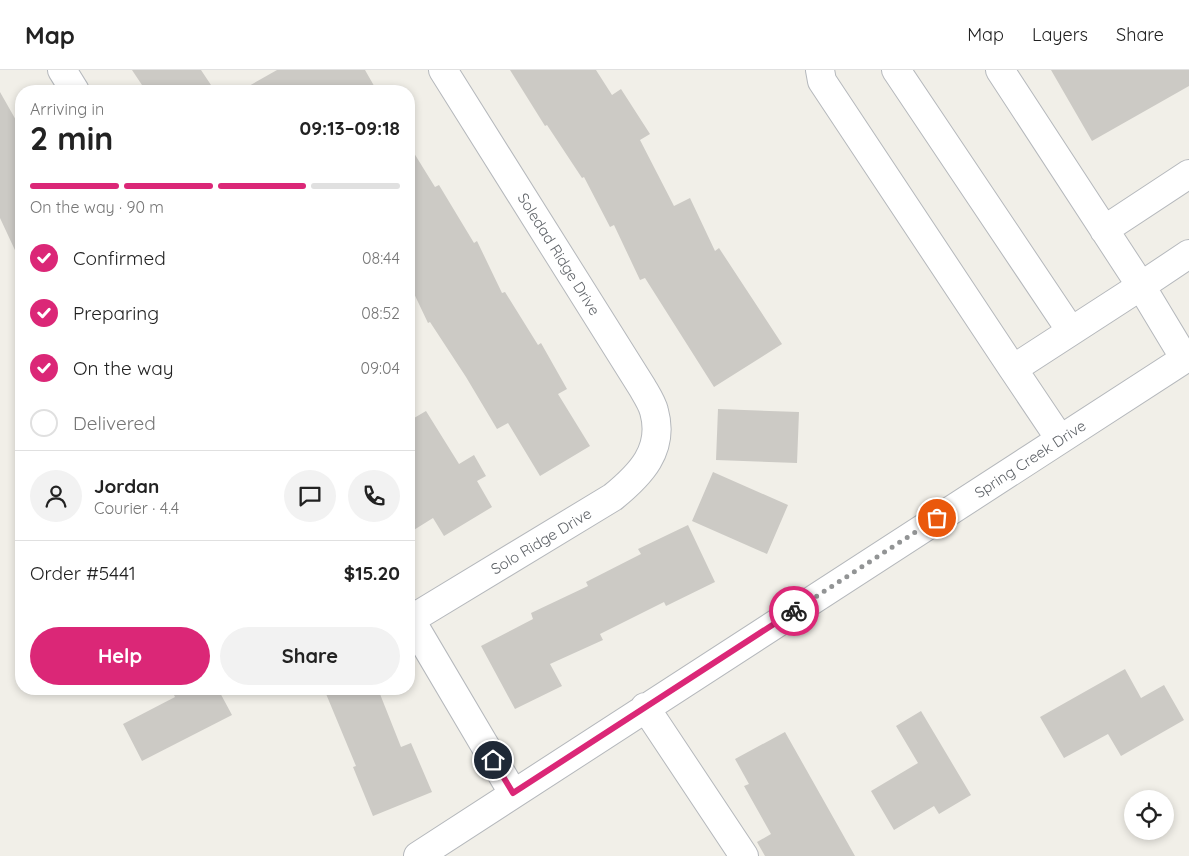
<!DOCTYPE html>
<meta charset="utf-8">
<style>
:root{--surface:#fff;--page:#f2f2f2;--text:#222;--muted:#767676;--line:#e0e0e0;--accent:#db2777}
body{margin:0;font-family:Quicksand,sans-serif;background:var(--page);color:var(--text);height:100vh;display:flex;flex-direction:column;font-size:19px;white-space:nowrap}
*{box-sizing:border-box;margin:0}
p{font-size:16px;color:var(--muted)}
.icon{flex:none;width:28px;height:28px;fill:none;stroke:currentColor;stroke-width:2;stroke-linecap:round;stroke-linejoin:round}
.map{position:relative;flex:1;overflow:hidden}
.side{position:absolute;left:15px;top:15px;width:400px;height:610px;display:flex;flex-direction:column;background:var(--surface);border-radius:20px;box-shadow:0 2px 8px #0003}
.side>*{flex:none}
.controls{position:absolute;left:1124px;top:720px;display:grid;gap:10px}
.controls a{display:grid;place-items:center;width:50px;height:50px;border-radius:50%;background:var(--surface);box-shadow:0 2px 8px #0003;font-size:25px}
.pin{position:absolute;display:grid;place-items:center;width:42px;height:42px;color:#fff;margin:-21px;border:2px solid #fff;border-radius:50%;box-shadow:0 1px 5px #0007}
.courier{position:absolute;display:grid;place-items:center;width:50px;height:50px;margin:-25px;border:4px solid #db2777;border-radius:50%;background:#fff;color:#222;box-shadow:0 1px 6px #0007}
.overview em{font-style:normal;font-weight:800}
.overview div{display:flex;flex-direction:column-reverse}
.overview{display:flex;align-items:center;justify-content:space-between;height:85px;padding:0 15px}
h1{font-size:32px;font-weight:800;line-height:38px}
.bar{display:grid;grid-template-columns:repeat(4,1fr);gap:8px 5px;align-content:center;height:60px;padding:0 15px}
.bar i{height:6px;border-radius:4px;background:var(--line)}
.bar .current{background:var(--accent)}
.bar p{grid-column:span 4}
.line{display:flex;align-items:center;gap:12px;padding:0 15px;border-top:1px solid var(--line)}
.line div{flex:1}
.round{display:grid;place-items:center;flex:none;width:52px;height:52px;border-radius:26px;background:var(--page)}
ol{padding:0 15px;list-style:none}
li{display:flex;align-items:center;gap:15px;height:55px}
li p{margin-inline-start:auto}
li .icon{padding:5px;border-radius:50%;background:var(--accent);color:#fff;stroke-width:4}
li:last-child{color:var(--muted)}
li i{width:28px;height:28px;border:2px solid var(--line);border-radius:50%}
.primary-button{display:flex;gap:10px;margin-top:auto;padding:10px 15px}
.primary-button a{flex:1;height:58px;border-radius:30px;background:var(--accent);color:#fff;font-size:20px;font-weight:800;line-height:58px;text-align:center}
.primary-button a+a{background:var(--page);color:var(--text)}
header{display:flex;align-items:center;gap:30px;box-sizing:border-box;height:70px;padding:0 25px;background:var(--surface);border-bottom:1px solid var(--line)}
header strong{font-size:24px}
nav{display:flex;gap:28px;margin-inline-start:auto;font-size:18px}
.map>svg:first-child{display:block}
.building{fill:#cccac5}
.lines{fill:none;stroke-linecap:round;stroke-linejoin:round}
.minor-casing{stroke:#b5b8bc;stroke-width:30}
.minor{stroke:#fff;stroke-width:28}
.done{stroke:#929495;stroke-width:5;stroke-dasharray:0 9}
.route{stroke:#db2777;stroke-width:6}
.labels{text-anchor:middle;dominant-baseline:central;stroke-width:4.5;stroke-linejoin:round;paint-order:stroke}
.street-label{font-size:15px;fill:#5f6368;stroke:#fff}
</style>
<header>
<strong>Map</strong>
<nav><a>Map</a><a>Layers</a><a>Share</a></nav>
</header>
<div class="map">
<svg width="1189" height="786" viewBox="0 0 1189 786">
<rect width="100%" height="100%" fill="#f1efe8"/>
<!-- building -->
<path class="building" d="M132,0H201L215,21H146Z
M277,0H365L377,21H240Z
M510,0H596L612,25L621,19L650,64L640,70L674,136L690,128L715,181L719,178L782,274L714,317L645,208L640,210L614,155L610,157L584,107L582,108L547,55L545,56Z
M1051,0H1189V16L1092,71Z
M0,22L21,59V193L0,148Z
M409,75L435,117L439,115L474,173L477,171L502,223L505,222L538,275L541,273L567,319L558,324L590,376L540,406L508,353L497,359L466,307L430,252L428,253L409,213Z
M718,339L799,342L797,393L716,390Z
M426,341L459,394L474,385L486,406L477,411L492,437L444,466L433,448L409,463V351Z
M713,402L788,435L767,484L692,451Z
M688,455L715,512L666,536L664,532L600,564L603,570L550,594L562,616L515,639L481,576L533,549L531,543L588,516L586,512L641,484L638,479Z
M1125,599L1141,628L1164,615L1184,650L1121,686L1108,664L1064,688L1040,647Z
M171,619H218L232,645L142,691L123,654L175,627Z
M324,619H378L401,677L411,673L432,722L373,746L353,697L356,696Z
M921,641L971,725L939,744L934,736L894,760L871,721L918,693L896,656Z
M785,662L855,786H765L757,772L771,764L744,716L749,714L735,689Z"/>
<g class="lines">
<!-- minor casing -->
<g class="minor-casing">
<path id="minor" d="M62,0L75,21
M820,0L822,11L1013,299
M896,0L1071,261
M1000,0L1141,216L1189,184
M1104,160L1189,104
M1060,369L1013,299L1141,216L1185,289
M409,547L513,723
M410,550L613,427C640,405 665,380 654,341C652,333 646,324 642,317L443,0
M645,637L744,786
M418,786L1189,286"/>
</g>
<!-- minor -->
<use href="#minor" class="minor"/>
</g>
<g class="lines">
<!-- done -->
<path class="done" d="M794,541L937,448"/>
<!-- route -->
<path class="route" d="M493,690L513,723L794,541"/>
</g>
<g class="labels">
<!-- street labels -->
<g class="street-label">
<text transform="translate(559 184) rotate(58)">Soledad Ridge Drive</text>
<text transform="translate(1030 389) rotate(-33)">Spring Creek Drive</text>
<text transform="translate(541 471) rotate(-31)">Solo Ridge Drive</text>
</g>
</g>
</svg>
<div class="controls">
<a><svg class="icon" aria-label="locate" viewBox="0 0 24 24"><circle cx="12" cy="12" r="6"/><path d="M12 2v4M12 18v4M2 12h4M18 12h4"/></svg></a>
</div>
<div class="pin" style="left:937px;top:448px;background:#ea580c"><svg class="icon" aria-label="bag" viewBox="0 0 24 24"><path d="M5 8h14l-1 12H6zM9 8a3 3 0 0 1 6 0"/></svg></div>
<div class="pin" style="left:493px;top:690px;background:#1f2937"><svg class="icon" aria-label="home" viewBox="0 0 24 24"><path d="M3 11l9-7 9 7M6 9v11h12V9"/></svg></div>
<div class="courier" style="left:794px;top:541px"><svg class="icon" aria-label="bike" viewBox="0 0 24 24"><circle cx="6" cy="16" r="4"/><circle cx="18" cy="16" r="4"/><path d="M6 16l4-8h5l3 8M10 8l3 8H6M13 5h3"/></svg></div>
<section class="side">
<div class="overview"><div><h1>2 min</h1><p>Arriving in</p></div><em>09:13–09:18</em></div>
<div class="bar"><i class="current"></i><i class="current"></i><i class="current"></i><i></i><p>On the way · 90 m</p></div>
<ol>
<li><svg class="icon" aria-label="check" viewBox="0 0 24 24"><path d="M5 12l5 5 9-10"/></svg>Confirmed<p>08:44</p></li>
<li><svg class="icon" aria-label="check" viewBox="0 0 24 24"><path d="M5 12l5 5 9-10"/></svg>Preparing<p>08:52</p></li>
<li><svg class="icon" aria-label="check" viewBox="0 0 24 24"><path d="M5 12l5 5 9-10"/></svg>On the way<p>09:04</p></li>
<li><i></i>Delivered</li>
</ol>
<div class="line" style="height:90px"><a class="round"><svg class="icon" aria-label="person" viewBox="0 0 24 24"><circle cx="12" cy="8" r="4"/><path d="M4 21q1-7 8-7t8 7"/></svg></a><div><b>Jordan</b><p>Courier · 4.4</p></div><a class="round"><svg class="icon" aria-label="chat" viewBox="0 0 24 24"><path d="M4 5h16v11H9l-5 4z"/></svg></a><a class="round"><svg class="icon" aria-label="phone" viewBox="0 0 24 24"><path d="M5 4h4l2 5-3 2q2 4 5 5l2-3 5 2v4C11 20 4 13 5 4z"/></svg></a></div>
<div class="line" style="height:65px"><div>Order #5441</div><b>$15.20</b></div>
<div class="primary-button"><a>Help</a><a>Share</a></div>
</section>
</div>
